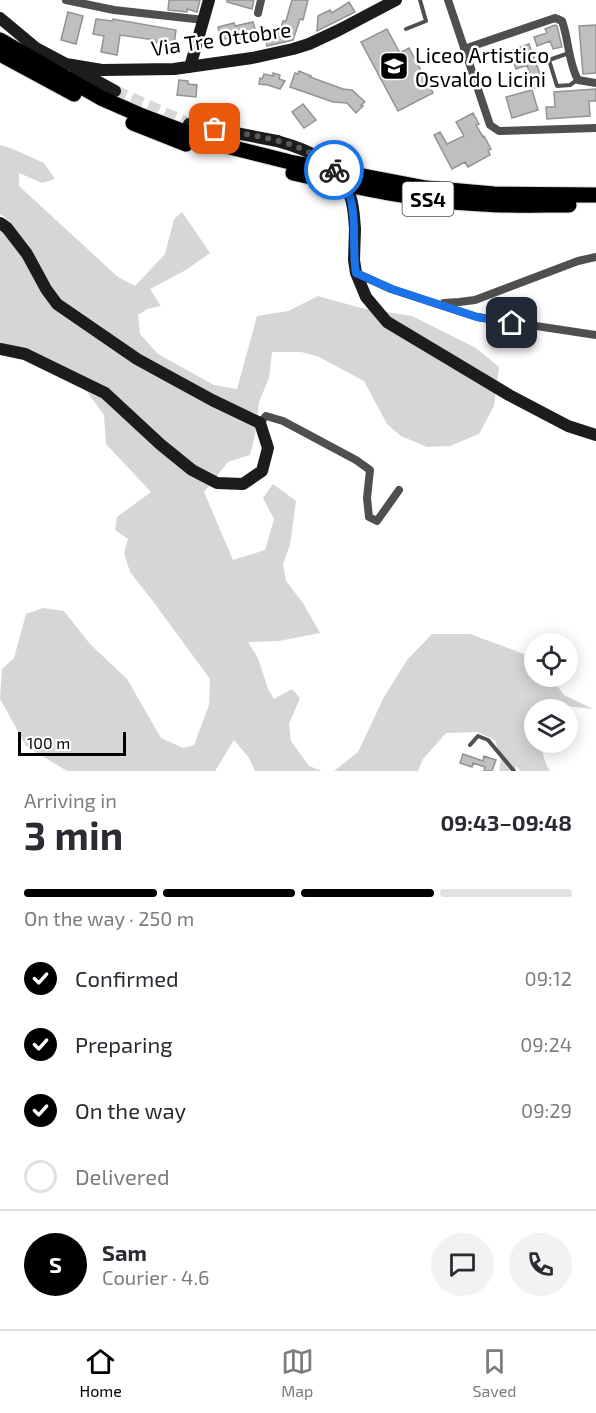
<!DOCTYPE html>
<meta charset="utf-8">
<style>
:root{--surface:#fff;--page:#f2f2f3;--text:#2b2b33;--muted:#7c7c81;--line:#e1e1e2;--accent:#000}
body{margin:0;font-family:"Exo 2",sans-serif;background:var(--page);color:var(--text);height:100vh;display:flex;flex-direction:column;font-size:22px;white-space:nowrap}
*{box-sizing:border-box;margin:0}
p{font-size:20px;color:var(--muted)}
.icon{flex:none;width:33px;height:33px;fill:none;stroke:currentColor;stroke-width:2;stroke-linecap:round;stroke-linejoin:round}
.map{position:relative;height:771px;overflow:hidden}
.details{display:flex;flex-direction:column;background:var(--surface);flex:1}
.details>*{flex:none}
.buttons{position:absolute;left:524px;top:633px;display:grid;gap:12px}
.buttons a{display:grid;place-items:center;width:54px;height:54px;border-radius:50%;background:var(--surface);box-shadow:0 3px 15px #0003;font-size:30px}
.scale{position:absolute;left:18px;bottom:15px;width:108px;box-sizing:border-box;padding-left:6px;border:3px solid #000;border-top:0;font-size:16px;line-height:21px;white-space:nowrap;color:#000;-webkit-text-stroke:4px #fff;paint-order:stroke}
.pin{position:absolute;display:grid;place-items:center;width:51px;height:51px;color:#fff;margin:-26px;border-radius:12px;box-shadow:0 3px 9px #0006}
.courier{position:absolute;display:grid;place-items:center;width:60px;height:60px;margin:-30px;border:4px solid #1a73e8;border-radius:50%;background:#fff;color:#222;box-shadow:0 2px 8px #0007}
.summary em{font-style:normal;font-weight:700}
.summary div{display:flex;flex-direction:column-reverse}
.summary{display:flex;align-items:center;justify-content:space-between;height:102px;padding:0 24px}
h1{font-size:39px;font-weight:700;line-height:45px}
.bar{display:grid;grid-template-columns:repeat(4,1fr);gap:9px 6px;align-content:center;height:72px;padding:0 24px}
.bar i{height:8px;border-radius:4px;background:var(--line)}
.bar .on{background:var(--accent)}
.bar p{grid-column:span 4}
.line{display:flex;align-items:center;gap:15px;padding:0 24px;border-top:2px solid var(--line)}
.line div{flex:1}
.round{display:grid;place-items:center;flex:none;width:63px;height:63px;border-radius:32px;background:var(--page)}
ol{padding:0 24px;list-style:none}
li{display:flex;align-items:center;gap:18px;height:66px}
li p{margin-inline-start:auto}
li .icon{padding:6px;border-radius:50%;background:var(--accent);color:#fff;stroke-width:4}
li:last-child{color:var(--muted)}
li i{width:33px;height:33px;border:3px solid var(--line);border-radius:50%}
.dock{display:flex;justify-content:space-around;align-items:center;height:84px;border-top:2px solid var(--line);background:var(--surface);font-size:16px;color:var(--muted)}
.dock a{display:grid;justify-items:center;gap:3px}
.dock .on{color:var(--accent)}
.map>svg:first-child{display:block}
.green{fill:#d6d6d6}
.building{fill:#bfbfbf;stroke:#939393;stroke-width:1.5}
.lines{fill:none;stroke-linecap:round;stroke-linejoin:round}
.secondary-tunnel{stroke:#d9d9d9;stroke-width:12;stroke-dasharray:12 6;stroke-linecap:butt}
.highway-casing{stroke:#dbdbdb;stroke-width:17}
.lane{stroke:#4f4f4f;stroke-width:4}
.street{stroke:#4f4f4f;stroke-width:8}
.secondary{stroke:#1c1c1c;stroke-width:12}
.highway{stroke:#000;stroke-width:15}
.secondary-bridge{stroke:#1c1c1c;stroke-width:12}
.done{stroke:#595959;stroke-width:6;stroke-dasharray:0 10.8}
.route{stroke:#1a73e8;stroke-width:8}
.labels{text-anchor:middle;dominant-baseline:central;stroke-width:5;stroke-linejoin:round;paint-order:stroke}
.shield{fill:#fff;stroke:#4c4c4c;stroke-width:1.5}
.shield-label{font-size:20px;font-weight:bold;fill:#000}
.street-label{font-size:21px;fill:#000;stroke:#fff}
.poi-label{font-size:21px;fill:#000;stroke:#fff;text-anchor:start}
</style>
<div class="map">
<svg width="596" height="771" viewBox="0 0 596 771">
<rect width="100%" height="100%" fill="#fff"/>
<!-- green -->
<path class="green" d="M0,145L13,149L44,163L55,179L42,183L19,173V186L118,277L135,286L165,254L174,219L182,212L210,253L186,270L150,289L161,306L147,309L138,315L140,334L158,354L214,385L237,389L257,316L288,311L318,296L361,308L412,316L476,348L499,367L494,406L479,434L450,446L427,447L401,436L387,424L364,381L317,356L301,352H272L269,378L259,402L255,435L250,455L228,462L204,492L233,560L265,550L274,519L263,498L273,484L296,501L290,545L283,564L286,581L303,603L320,633L279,641L248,642L258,658L268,689L274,699L292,689L300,698L289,724L291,741L309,766L322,771H255L249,758L234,740L215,771H67L26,746L0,699L2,669L14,658L26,614L43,608L64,611L90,644L127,679L161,738L183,748L194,745L209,705L210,679L152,600L130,572L124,553L128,539L115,530L117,517L151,492L106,444L104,415L87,392L58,365L0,351V225L6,218L0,214Z
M432,634H470L527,655L534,661V676L551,677L564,695L593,709L558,705L559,709L534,710V742L542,743C541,751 545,764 550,771H521L516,766L515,771H499L501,759L495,740L477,732L446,733L423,759L418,771H334L358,752L384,697L407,660Z"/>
<!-- building -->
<path class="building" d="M169,0H200L197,12L187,9V12L168,10Z
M227,0H254L252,9L227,2Z
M292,0H308L303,20L300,19L293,40L267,46L265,36L279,33L283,21H286Z
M349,2L355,12L317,31L318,16L330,10L332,13Z
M68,12L83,16L76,44L61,40Z
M96,19L112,21L113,19L176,30L174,45L154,42L155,40L120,35L117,55L101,52L104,36L93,34Z
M253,22L257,36L236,41L235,36L221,40L218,27L234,23L235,26Z
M555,25L557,26L558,30L562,47L553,49L550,41L537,46L534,37L547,33L545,29Z
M596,25V73L583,74L579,26Z
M387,29L400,53L409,48L433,93L398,111L361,42Z
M529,44L544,85L534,88L527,65L516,69L510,51Z
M299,71L311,76L310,77L343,89L352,90L365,102L361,105L363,106L356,113L347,103L333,102L290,87L295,73L298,74Z
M273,73L280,75L279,79L285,81L280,89L268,85L259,84L260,78L262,79L264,74L273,76Z
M179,80L188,81V84L197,85L196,97L177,95Z
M596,89V101H589L590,116L547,119L546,107H555L554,92Z
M532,90L538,110L512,118L506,97Z
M303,104L316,120L304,128L292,112Z
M473,113L479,124L476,125L483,137L484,136L491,149L488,150L490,155L468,167L465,162L452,169L434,135L440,132L447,144L464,136L456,122Z
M463,754L483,761L484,756L496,760L492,771H484L485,767L473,763L472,767L460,763Z"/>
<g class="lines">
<!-- secondary-tunnel -->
<path class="secondary-tunnel" d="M115,91L189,124"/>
<!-- highway casing -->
<g class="highway-casing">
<path id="highway" d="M0,40L101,98L140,115L214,143L290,162L426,188L494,194L596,195
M0,54L74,94
M133,123L186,144
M293,173C355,187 418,201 481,204C510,206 540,205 569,205"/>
</g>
<!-- lane -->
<path class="lane" d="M406,29L426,21L420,0
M569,53L549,60L557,86L570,85L577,80
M470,745L478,736L488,740L514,771"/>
<!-- street -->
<path class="street" d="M66,0L114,10L204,20
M448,0L490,125L499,131L596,128
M258,13L261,0
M464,49L555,18L562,21C569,40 568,62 578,80L596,83
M356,273L391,289L477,317L596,335
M444,303L459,302L475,300L578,261L596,257
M260,423L266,416L283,421L356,460L370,470L367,498L369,517L377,521L399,490"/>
<!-- secondary -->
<path class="secondary" d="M0,18L36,48L66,64L102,70L174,69L252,58L293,49L309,44L339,30L396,0
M190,67L209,0
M75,69L115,91
M189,124L277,141
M0,223L7,228L27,254L46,289L57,304L137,359L212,400L260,423L268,448L262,471L243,484L217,483L192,470L160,444L105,393L25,354L0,349
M355,229L354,260L356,273L366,297L387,322L509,395L568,426L596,435"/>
<!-- highway -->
<use href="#highway" class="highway"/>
<!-- secondary-bridge -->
<path class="secondary-bridge" d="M277,141C309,150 338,161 350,196C354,206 354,218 355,229"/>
</g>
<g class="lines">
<!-- done -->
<path class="done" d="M215,129C256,136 303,140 334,170"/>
<!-- route -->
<path class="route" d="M334,170C363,198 350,238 356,273L392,289L477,317L512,323"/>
</g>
<!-- icons -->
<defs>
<g id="school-square" transform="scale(1.5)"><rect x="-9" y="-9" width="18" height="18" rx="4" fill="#000" stroke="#fff"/><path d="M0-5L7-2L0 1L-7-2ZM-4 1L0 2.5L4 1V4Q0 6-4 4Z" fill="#fff"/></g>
</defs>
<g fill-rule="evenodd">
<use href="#school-square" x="394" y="66"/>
</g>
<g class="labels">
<!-- shield labels -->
<rect class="shield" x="402.5" y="182" width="51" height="34" rx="4.5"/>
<g class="shield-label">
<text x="428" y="199">SS4</text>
</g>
<!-- street labels -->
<g class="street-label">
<text transform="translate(221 38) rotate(-8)">Via Tre Ottobre</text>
</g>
<!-- poi labels -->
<g class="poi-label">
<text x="415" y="54">Liceo Artistico<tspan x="415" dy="24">Osvaldo Licini</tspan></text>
</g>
</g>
</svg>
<div class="buttons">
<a><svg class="icon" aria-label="locate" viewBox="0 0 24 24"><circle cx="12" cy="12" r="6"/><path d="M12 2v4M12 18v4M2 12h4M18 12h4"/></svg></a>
<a><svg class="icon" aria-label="layers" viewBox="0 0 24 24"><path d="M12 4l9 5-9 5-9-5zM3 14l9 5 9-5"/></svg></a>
</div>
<div class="scale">100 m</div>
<div class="pin" style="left:215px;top:129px;background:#ea580c"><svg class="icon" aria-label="bag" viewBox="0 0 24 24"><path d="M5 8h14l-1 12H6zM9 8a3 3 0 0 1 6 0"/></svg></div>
<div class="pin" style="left:512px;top:323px;background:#1f2937"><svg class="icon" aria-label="home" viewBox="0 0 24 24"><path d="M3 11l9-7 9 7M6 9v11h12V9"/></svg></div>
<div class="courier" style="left:334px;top:170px"><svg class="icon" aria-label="bike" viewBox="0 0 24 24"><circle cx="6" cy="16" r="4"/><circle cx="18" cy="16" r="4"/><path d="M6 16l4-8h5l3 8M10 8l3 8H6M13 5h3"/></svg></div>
</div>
<section class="details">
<div class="summary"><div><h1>3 min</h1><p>Arriving in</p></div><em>09:43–09:48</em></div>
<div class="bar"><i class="on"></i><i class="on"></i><i class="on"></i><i></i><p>On the way · 250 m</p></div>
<ol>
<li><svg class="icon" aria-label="check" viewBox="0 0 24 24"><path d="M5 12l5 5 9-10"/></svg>Confirmed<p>09:12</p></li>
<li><svg class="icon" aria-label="check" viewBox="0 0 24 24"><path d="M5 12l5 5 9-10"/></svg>Preparing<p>09:24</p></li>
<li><svg class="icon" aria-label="check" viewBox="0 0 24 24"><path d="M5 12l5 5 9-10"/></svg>On the way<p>09:29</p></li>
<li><i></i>Delivered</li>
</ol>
<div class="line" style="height:108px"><b class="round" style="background:var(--accent);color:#fff">S</b><div><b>Sam</b><p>Courier · 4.6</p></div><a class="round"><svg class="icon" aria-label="chat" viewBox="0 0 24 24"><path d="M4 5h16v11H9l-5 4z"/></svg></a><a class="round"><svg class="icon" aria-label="phone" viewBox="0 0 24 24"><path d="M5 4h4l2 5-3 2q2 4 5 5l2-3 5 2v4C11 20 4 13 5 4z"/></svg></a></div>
</section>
<nav class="dock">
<a class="on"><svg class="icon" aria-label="home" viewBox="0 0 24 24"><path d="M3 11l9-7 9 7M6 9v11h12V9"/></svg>Home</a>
<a><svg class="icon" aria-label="map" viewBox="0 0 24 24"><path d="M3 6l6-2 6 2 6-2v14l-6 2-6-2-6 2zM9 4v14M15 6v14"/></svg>Map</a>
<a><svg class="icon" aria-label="saved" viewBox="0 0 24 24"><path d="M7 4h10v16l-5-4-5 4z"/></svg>Saved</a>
</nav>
